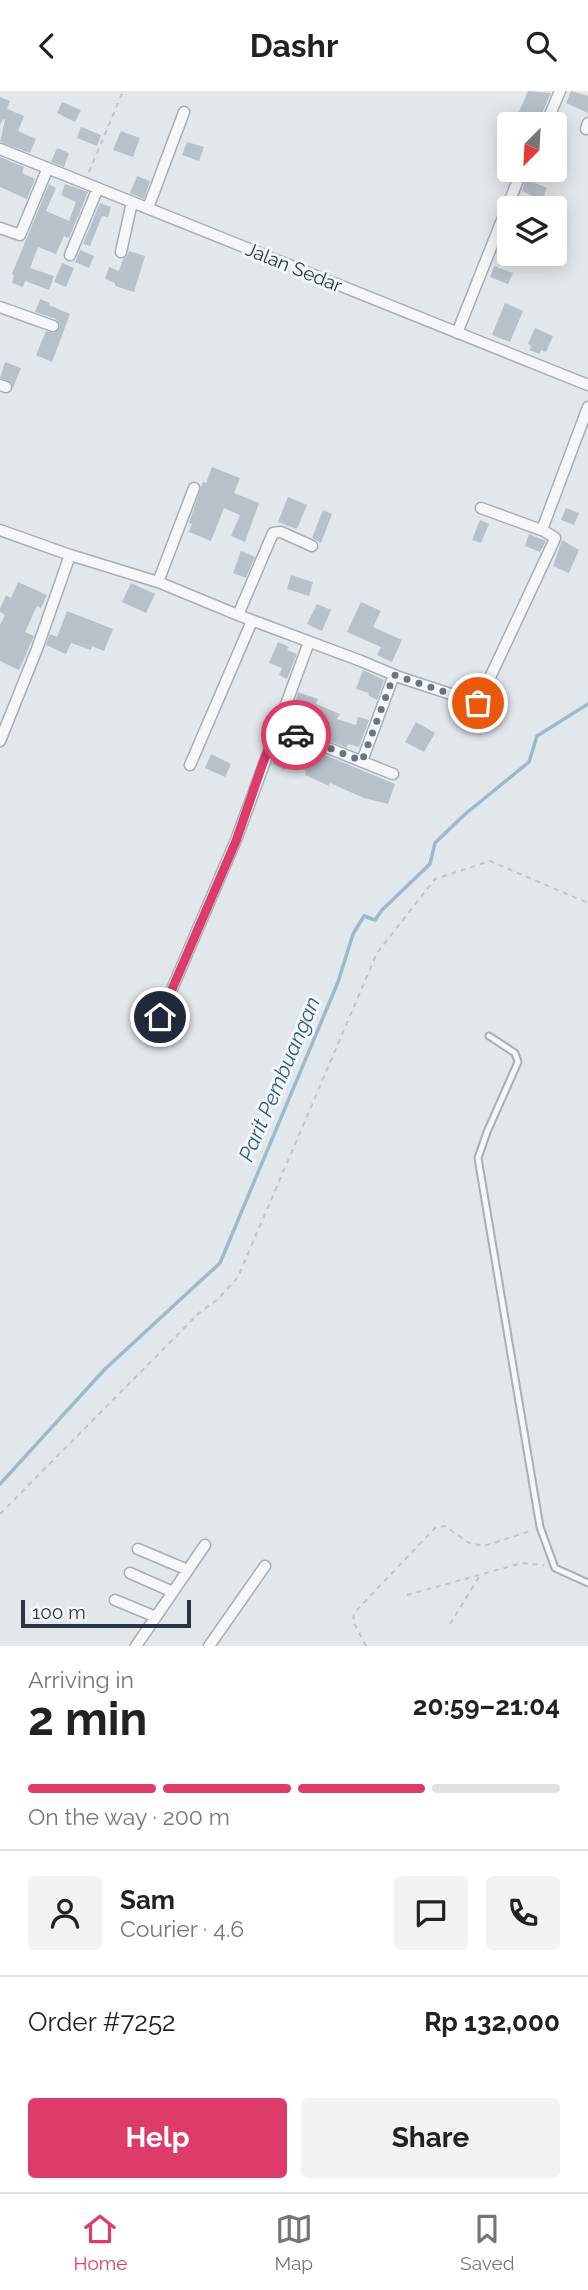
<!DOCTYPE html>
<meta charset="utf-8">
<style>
:root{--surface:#fff;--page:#f2f2f2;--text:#222;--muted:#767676;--line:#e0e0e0;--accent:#dd3b68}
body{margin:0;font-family:Raleway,sans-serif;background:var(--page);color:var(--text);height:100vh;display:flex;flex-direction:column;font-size:26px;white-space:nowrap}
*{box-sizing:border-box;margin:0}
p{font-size:23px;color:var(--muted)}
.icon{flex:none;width:38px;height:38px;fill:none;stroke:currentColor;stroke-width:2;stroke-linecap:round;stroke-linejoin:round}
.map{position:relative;height:1555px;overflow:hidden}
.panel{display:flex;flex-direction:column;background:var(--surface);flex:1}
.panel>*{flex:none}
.needle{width:46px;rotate:204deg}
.buttons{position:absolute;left:497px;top:21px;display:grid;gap:14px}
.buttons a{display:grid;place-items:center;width:70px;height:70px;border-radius:7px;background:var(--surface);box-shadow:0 4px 18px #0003;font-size:35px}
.scale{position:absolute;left:21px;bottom:18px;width:170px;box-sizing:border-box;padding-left:7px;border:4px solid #283746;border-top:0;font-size:19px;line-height:24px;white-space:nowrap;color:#283746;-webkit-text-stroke:5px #f2f6f9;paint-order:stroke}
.pin{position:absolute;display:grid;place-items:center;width:60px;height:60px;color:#fff;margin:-30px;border:4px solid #fff;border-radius:50%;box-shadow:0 2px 7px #0007}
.courier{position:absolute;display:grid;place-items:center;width:70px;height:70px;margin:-35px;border:5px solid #dd3b68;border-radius:50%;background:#fff;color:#222;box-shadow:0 2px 9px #0007}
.headline em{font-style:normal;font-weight:700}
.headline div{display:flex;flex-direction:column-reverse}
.headline{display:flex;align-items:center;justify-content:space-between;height:119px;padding:0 28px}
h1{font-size:46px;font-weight:700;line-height:52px}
.bar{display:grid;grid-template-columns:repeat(4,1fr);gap:10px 7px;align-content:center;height:84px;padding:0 28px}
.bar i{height:9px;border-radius:5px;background:var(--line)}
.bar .selected{background:var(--accent)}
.bar p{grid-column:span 4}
.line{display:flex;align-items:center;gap:18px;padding:0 28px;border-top:2px solid var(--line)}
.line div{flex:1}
.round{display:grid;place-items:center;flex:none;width:74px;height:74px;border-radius:7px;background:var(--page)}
.primary-button{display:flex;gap:14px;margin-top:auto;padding:14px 28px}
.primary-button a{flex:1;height:80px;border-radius:7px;background:var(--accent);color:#fff;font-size:28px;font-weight:700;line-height:80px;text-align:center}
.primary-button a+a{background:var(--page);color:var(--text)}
header{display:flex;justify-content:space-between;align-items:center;height:91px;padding:0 28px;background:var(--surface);font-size:32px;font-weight:700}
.dock{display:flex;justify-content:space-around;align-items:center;height:98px;border-top:2px solid var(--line);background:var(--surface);font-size:19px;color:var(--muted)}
.dock a{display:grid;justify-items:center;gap:4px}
.dock .selected{color:var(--accent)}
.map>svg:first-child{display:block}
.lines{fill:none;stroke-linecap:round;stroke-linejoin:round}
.stream{stroke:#99bacf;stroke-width:3.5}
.building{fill:#b8c1ca}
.lane-casing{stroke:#a6afb7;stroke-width:9}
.street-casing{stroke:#a6afb7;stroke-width:13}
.path{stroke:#c0c5ca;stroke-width:2;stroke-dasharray:5 5;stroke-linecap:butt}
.lane{stroke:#f5f7f9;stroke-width:5}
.street{stroke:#f5f7f9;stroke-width:10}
.done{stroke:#697580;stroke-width:7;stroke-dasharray:0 12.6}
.route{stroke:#dd3b68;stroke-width:9}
.labels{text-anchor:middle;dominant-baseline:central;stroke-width:6;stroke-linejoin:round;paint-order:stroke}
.street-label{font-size:19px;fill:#283746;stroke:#f2f6f9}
.water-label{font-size:21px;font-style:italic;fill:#2d5c7f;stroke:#f2f6f9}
</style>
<header><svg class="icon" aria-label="back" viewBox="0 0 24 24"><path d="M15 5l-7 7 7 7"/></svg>Dashr<svg class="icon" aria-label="search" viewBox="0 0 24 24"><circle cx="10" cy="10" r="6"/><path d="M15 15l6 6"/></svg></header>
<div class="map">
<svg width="588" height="1555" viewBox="0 0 588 1555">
<rect width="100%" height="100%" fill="#e2e7ec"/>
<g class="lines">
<!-- stream -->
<path class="stream" d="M0,1393L105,1278L220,1172L338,891L353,843L364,825L375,829L382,819L430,773L435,752L464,724L529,671L537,645L588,613"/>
</g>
<!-- building -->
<path class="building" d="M528,0L551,2L539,29L519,21Z
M571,0L588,5V22L566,12Z
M0,6L10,10L7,18L24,25L18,40L36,48L30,62L0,51L5,29L3,28L0,34Z
M62,11L81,19L75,31L57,22Z
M81,36L101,44L97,55L77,47Z
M121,40L140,47L133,66L113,59Z
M187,51L204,56L199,70L182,64Z
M57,57L69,62L64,76L51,71Z
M0,66L24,76L22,82L35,88L27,108L0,96Z
M137,85L150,90L144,108L130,102Z
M526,88L547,97L542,109L522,100Z
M49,93L56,97L46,120L69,130L76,111L61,104L65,93L88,101L69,147L64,145L56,163L38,156L30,177L54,185L49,199L25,190L23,196L12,192L14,184L12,183Z
M100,112L111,116L108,126L102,125L90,155L83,153Z
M80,159L94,165L89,177L75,171Z
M129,160L145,165L134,201L115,195V192L105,188L109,176L119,180L123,168L127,165Z
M62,172L74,177L66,196L54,191Z
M494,175L513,182L508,193L490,186Z
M40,208L50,212L49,214L70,223L52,271L36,264L46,240L55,242L60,234L56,228L35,221Z
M505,212L523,220L510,251L492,244Z
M535,237L553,245L546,261L541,259L540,263L529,259L531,255L528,253Z
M5,271L21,277L13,297L11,291L0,287Z
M212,376L240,387L234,402L259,412L245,451L231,445L240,424L224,417L211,450L189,441L192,433L189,432L201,396L203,391L206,392Z
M288,406L307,414L297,438L278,431Z
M566,417L579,422L574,434L561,429Z
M323,419L332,423L321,452L312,447Z
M480,429L489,433L481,452L472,449Z
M529,443L546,450L540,461L525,455Z
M562,449L579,459L569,482L553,475Z
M241,460L255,466L246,487L233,482Z
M291,484L313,491L309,505L287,498Z
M18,491L47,504L41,517L37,515L25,541L34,545L19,579L0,570V534L5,524L0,521V518L6,504L11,507Z
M131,492L155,503L146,522L122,511Z
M361,511L381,520L373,536L402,549L392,571L377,564L381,556L347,541Z
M317,513L331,519L322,540L307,533Z
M67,520L113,538L104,560L92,555L91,559L71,552L66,563L46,554L50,543L57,546Z
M278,551L289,556L287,559L297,563L287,588L279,584L282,577L269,572Z
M363,579L384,589L377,609L368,604L369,602L356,598Z
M298,601L318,608L316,613L340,623L337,628L356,634L358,626L369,629L359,656L348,653L347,657L289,633Z
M416,631L435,642L424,661L405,651Z
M284,647L395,693L388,713L364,707L330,692L329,695L305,684L306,680L288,672L285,679L272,673Z
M211,663L231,673L225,686L205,677Z"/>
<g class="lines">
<!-- lane casing -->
<g class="lane-casing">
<path id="lane" d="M489,945L515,962L518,971L487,1041L478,1067L540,1436L555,1477L588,1492"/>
</g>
<!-- street casing -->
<g class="street-casing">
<path id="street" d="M546,33L560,0
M586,38L588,32
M0,58L588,294
M148,117L184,21
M0,137L20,144L47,79
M121,161L132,111
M70,164L98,97
M0,216L53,235
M457,242L522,79
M0,294L6,296
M481,417L544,440
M0,439L70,464L158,491L238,524L361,570L399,586L478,612L553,452L555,447L544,440L543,436L588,316
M158,491L194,397
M238,524L273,442L281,441L312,455
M278,637L393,683
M0,650L37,558L70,464
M362,670L394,584
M190,674L252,530
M160,926L236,749L309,551
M138,1458L188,1479
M130,1482L173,1501
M115,1509L156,1526
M136,1555L205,1454
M209,1555L265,1475"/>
</g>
<!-- path -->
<path class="path" d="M89,81L123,0
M0,1423L199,1222L217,1209L238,1186L377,862L435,788L490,770L588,812
M407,1504L522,1472L544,1474
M450,1533L479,1486
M366,1555L353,1530L354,1522L435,1437L445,1435L469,1452L484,1455L533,1439"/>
<!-- lane -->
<use href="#lane" class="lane"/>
<!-- street -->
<use href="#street" class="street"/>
</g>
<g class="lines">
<!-- done -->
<path class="done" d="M296,644L362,670L394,584L478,612"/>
<!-- route -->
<path class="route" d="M160,926L236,750L264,669L278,637L296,644"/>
</g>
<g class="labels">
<!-- street labels -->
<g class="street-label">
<text transform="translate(294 176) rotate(22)">Jalan Sedar</text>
</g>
<!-- water labels -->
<g class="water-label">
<text transform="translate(279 988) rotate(-67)">Parit Pembuangan</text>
</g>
</g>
</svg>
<div class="buttons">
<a><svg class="needle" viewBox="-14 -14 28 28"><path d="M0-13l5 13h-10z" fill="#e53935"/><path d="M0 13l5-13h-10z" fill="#767676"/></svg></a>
<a><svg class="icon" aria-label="layers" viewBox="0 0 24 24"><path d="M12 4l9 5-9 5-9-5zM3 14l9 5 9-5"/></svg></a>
</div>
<div class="scale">100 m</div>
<div class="pin" style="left:478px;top:612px;background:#ea580c"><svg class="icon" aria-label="bag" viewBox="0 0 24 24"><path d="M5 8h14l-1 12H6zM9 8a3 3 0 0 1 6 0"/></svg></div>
<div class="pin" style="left:160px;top:926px;background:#1f2937"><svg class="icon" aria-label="home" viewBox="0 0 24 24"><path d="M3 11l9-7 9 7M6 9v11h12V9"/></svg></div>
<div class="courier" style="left:296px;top:644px"><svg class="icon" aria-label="car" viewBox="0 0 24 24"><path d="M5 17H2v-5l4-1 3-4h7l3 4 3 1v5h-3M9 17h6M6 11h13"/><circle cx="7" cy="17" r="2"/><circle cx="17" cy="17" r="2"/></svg></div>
</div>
<section class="panel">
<div class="headline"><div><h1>2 min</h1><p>Arriving in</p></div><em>20:59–21:04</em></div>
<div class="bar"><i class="selected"></i><i class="selected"></i><i class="selected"></i><i></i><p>On the way · 200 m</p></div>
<div class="line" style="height:126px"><a class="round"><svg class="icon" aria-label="person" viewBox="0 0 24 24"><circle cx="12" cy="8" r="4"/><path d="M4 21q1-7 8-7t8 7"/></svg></a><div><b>Sam</b><p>Courier · 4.6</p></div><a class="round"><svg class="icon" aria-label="chat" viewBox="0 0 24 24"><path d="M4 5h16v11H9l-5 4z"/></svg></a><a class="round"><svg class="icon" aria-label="phone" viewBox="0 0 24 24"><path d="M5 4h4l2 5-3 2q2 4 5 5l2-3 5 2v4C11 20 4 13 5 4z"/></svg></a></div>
<div class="line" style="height:91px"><div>Order #7252</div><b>Rp 132,000</b></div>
<div class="primary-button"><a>Help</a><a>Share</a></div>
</section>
<nav class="dock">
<a class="selected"><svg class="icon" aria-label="home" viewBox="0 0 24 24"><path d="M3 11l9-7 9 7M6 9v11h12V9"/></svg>Home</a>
<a><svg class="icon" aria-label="map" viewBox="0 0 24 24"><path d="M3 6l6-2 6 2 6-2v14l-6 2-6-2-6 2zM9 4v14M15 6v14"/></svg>Map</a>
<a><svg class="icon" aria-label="saved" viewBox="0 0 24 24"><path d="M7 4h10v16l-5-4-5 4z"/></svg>Saved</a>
</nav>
